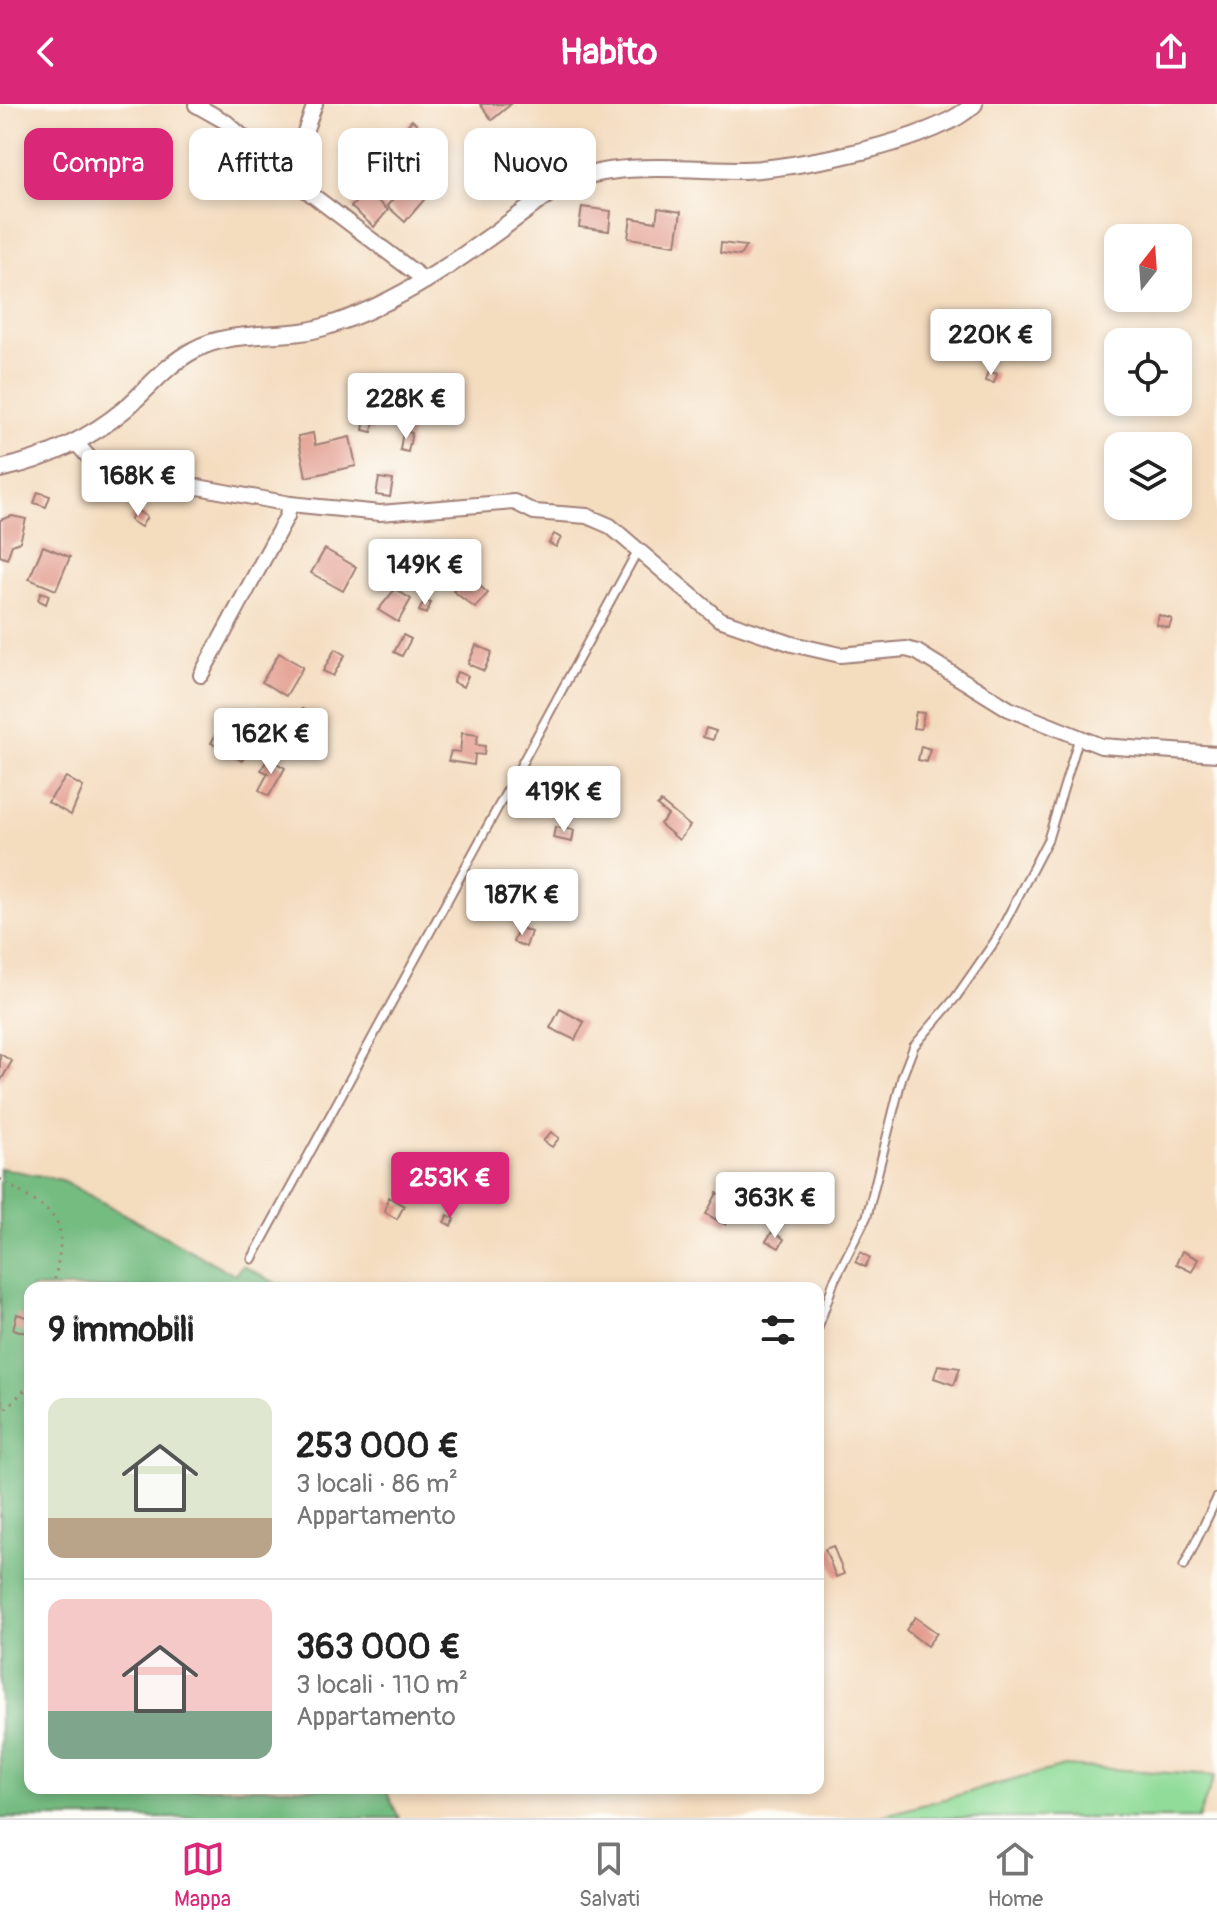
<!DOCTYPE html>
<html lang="it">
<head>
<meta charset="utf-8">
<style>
	:root { --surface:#fff; --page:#f2f2f2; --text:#222; --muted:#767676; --line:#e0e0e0; --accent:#db2777 }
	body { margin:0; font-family:Pangolin,sans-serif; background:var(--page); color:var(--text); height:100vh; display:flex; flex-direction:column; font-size:30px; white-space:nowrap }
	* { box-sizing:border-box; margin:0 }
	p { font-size:26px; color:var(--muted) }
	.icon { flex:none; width:44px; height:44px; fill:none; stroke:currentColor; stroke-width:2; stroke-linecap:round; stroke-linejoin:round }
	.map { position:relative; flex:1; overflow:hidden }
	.sheet { position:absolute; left:24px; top:1178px; width:800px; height:512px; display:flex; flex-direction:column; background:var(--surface); border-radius:16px; box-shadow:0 4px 12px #0003 }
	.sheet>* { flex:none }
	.hud { position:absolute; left:24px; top:24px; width:800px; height:72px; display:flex; gap:16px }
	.needle { width:52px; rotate:17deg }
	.tools { position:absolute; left:1104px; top:120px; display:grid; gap:16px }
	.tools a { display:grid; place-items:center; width:88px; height:88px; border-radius:16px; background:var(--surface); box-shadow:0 4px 12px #0003; font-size:40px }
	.price { position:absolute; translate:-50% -68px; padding:0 18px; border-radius:8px; background:#fff; color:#222; font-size:26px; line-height:52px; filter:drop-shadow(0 2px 4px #0008) }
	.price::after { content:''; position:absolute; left:50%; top:48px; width:24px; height:18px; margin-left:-12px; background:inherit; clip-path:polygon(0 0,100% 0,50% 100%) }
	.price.selected { background:var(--accent); color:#fff }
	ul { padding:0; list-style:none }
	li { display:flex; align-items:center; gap:24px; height:200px; padding:0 24px }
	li+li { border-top:2px solid var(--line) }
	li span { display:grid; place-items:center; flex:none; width:224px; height:160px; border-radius:16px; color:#555 }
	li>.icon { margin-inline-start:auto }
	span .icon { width:96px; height:96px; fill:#fffc; stroke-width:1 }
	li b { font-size:34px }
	h2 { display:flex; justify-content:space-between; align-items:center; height:96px; padding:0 24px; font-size:34px }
	.chip { padding:0 28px; border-radius:16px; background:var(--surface); box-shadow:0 4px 12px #0003; font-size:28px; line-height:72px }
	.chip.selected { background:var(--accent); color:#fff }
	header { display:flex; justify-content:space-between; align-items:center; height:104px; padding:0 24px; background:var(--accent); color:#fff; font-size:36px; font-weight:700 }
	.menu { display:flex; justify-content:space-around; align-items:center; height:112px; border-top:2px solid var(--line); background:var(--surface); font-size:22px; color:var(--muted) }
	.menu a { display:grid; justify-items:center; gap:4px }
	.menu .selected { color:var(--accent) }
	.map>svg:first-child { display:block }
</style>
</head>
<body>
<header><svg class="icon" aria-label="back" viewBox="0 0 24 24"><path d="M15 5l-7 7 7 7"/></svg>Habito<svg class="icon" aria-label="share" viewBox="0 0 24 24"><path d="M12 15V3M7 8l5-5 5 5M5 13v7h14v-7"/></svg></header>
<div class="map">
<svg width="1217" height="1714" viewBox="0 0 1217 1714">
	<rect width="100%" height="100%" fill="#fdfcf7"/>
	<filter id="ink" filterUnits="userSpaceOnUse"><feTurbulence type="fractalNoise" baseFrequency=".0125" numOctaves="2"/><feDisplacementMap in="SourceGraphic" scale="16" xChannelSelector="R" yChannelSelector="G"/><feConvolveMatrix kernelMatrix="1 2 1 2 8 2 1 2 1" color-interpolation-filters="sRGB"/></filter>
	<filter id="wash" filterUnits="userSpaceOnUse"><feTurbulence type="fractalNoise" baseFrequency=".006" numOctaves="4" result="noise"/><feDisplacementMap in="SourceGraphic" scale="32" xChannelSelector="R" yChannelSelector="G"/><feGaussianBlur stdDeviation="1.8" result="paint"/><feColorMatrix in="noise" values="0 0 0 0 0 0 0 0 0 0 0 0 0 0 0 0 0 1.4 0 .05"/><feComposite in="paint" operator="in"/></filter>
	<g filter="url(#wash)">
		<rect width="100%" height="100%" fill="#f4dcbf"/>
		<path fill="#91dc99" stroke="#6e7e62" stroke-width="2" d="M 1064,1662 L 1215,1672 L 1198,1714 L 875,1714 Z"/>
		<path fill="#74bc81" stroke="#5f6e56" stroke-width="2" d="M 0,1064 L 62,1076 L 235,1171 L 242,1161 L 285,1184 L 30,1184 L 30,1684 L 385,1684 L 399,1714 L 0,1714 Z"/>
		<g id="blocks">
			<g fill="#e39b8e">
				<path d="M 480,0 L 511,0 L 492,16 Z"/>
				<path d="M 412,16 L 431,32 L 414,52 L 395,36 Z"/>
				<path d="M 350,35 L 373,52 L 363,66 L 340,49 Z"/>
				<path d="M 410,74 L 429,90 L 405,118 L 387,102 Z"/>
				<path d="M 366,87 L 388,106 L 374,123 L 351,103 Z"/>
				<path d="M 582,103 L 611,107 L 609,127 L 579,123 Z"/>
				<path d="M 658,104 L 681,108 L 676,141 L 628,134 L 631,114 L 656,118 Z"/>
				<path d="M 721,139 L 746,142 L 740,152 L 720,149 Z"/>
				<path d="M 988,267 L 997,270 L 994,279 L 985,277 Z"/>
				<path d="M 366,310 L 375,312 L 372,328 L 363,326 Z"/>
				<path d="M 403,327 L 412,329 L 408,348 L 400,346 Z"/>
				<path d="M 313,329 L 315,341 L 350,333 L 356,362 L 306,373 L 298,332 Z"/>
				<path d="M 379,374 L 393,376 L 390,393 L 376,391 Z"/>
				<path d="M 38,388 L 50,392 L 46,403 L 34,399 Z"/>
				<path d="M 136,406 L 147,413 L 141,423 L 130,416 Z"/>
				<path d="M 12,412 L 26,415 L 20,438 L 12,441 L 7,455 L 0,452 L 0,416 Z"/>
				<path d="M 554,430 L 561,434 L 556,443 L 549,439 Z"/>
				<path d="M 43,442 L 70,453 L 56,486 L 29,475 Z"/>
				<path d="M 325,445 L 356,463 L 343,487 L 311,469 Z"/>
				<path d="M 463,467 L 488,489 L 475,504 L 453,487 Z"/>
				<path d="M 395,485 L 411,495 L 398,518 L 378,506 Z"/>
				<path d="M 41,488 L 49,491 L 46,500 L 38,496 Z"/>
				<path d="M 424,497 L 431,499 L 426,510 L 419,507 Z"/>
				<path d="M 1159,511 L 1172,515 L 1169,524 L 1156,520 Z"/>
				<path d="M 403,531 L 411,535 L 402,552 L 394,548 Z"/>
				<path d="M 476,541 L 492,548 L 484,567 L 468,560 Z"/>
				<path d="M 335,545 L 345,551 L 333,572 L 323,567 Z"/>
				<path d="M 279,549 L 303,563 L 286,592 L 262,578 Z"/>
				<path d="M 457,568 L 468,572 L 463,583 L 453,578 Z"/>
				<path d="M 302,605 L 310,610 L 302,624 L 287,615 L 291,608 L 298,612 Z"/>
				<path d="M 916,608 L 924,609 L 921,625 L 913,624 Z"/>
				<path d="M 237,613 L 260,626 L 242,657 L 211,639 L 222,619 L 231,624 Z"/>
				<path d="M 706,624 L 716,627 L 713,636 L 703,633 Z"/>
				<path d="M 462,629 L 478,631 L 476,641 L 485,642 L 484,651 L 475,650 L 474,661 L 448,657 L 451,647 L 460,648 Z"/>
				<path d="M 921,642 L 930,645 L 927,658 L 918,656 Z"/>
				<path d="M 268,654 L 285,664 L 269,692 L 259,686 L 268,669 L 261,666 Z"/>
				<path d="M 66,673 L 83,683 L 71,711 L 48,698 Z"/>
				<path d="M 661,698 L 690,722 L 679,736 L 660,720 L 668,711 L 657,702 Z"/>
				<path d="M 555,723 L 574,726 L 572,738 L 553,734 Z"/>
				<path d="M 520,804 L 528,808 L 519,823 L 512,819 Z"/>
				<path d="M 519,823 L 531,828 L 526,843 L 513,838 Z"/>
				<path d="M 560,905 L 584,918 L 575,936 L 550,924 Z"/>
				<path d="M 0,950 L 12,957 L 0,978 Z"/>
				<path d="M 551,1028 L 559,1034 L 552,1043 L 543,1037 Z"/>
				<path d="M 717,1089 L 737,1100 L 726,1121 L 706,1110 Z"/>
				<path d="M 388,1093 L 404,1102 L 397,1115 L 385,1108 Z"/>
				<path d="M 448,1111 L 455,1115 L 451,1122 L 444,1118 Z"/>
				<path d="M 772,1128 L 784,1135 L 779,1144 L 766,1137 Z"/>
				<path d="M 1182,1147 L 1198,1155 L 1192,1168 L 1176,1160 Z"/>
				<path d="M 861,1148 L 870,1154 L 865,1163 L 855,1158 Z"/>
				<path d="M 17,1210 L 30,1214 L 26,1229 L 13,1225 Z"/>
				<path d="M 938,1261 L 960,1264 L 954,1281 L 934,1274 Z"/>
				<path d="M 833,1442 L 844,1470 L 836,1473 L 825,1445 Z"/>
				<path d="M 915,1513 L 937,1529 L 927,1542 L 906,1526 Z"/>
			</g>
		</g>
	</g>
	<g filter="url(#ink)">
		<use href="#blocks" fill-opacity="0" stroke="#9f7e75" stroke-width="2"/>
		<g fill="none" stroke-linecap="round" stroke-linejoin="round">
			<defs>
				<g id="service">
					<path d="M 252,1155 L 638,446"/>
					<path d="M 818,1224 L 834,1177 L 867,1112 L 902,973 L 914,942 L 956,893 L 995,837 L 1048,735 L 1079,634"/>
					<path d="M 1184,1462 L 1217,1394"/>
				</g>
				<g id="minor">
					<path d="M 315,0 L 292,64 L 295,78 L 426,177"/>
					<path d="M 196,1 L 226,18 L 283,68 L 292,71"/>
					<path d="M 76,339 L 94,359 L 122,369 L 290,400 L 380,409 L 514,398 L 534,408 L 587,412 L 610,422 L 719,515 L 792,540 L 840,551 L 906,545 L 917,548 L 1009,605 L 1101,642 L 1217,650"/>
					<path d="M 201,571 L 287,412 L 290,400"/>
				</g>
				<path id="tertiary" d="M 0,365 C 46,355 89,335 125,305 C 147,286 167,260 194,246 C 232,224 283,236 324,223 C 415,195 487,134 562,80 C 617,56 685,66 743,66 C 796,65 937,37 974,0"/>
			</defs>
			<use href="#service" stroke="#9f7e75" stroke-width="11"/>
			<use href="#minor" stroke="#9f7e75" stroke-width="18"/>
			<use href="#tertiary" stroke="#9f7e75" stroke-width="20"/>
			<g stroke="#9f7e75" stroke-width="3" stroke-dasharray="2 6" stroke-linecap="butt">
				<path d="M 0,1075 C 62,1116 69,1108 53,1184"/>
				<path d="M 0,1310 L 30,1281"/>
			</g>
			<use href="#service" stroke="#fff" stroke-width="7"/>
			<use href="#minor" stroke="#fff" stroke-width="14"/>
			<use href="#tertiary" stroke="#fff" stroke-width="16"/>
		</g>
	</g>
</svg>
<div class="tools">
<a><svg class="needle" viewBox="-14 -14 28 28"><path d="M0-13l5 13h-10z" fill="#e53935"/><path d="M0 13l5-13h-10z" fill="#767676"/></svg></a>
<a><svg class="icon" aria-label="locate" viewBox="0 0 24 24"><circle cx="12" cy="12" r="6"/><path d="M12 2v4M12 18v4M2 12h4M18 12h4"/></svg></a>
<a><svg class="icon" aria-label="layers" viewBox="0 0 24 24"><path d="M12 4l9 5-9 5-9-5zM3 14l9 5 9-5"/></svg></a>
</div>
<b class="price" style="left:991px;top:273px">220K €</b>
<b class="price" style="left:406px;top:337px">228K €</b>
<b class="price" style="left:138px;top:414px">168K €</b>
<b class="price" style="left:425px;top:503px">149K €</b>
<b class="price" style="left:271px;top:672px">162K €</b>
<b class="price" style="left:564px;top:730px">419K €</b>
<b class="price" style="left:522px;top:833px">187K €</b>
<b class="price selected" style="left:450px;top:1116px">253K €</b>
<b class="price" style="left:775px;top:1136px">363K €</b>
<div class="hud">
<a class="chip selected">Compra</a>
<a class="chip">Affitta</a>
<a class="chip">Filtri</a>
<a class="chip">Nuovo</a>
</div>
<section class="sheet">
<h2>9 immobili<svg class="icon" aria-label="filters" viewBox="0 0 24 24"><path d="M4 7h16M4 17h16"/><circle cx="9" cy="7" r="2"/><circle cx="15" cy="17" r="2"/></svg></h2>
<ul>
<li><span style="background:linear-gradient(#dfe7d0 75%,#b9a48a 0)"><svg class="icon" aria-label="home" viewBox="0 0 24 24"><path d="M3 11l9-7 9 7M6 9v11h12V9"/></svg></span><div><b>253 000 €</b><p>3 locali · 86 m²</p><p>Appartamento</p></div></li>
<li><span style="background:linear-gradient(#f6c9c9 70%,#7fa58c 0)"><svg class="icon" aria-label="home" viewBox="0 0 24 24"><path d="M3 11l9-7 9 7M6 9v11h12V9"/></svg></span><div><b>363 000 €</b><p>3 locali · 110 m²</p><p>Appartamento</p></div></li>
</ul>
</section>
</div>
<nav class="menu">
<a class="selected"><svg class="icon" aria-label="map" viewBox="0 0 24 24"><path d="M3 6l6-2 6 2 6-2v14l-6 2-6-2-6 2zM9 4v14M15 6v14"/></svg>Mappa</a>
<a><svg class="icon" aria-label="saved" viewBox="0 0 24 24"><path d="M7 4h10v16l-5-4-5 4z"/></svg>Salvati</a>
<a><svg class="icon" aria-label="home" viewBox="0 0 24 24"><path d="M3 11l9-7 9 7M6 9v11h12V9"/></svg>Home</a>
</nav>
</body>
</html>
